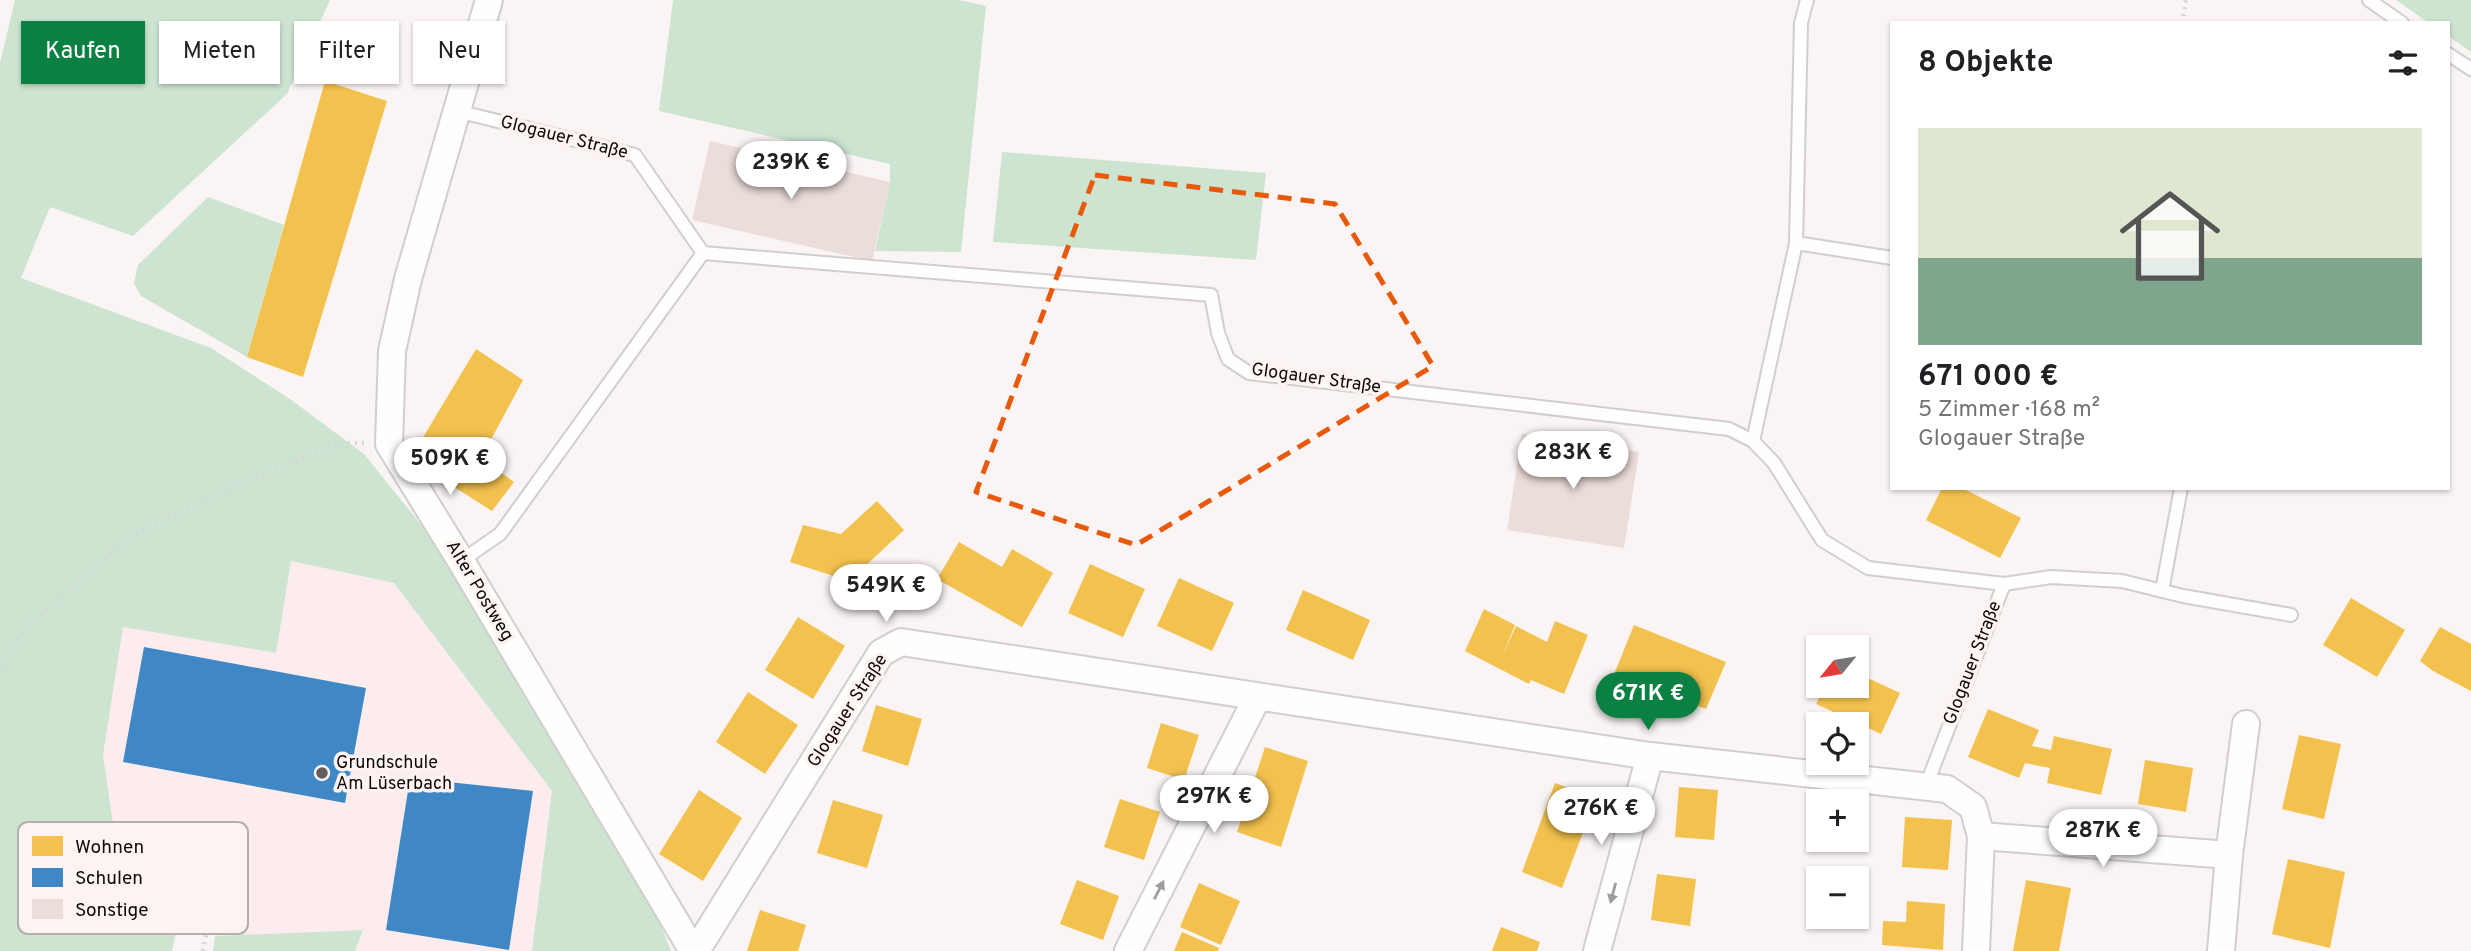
<!DOCTYPE html>
<html lang="de">
<head>
<meta charset="utf-8">
<style>
	:root { --surface:#fff; --page:#f6f6f6; --text:#202124; --muted:#757577; --accent:#0b8043 }
	body { margin:0; font-family:Overpass,sans-serif; background:var(--page); color:var(--text); height:100vh; display:flex; flex-direction:column; font-size:26px; white-space:nowrap }
	* { box-sizing:border-box; margin:0 }
	p { font-size:23px; color:var(--muted) }
	.icon { flex:none; width:38px; height:38px; fill:none; stroke:currentColor; stroke-width:2; stroke-linecap:round; stroke-linejoin:round }
	.map { position:relative; flex:1; overflow:hidden }
	.panel { position:absolute; left:1890px; top:21px; width:560px; height:469px; display:flex; flex-direction:column; background:var(--surface); border-radius:0px; box-shadow:0 2px 5px #0004 }
	.panel>* { flex:none }
	.banner { position:absolute; left:21px; top:21px; width:665px; height:63px; display:flex; gap:14px }
	.needle { width:46px; rotate:240deg }
	.controls { position:absolute; left:1806px; top:635px; display:grid; gap:14px }
	.controls a { display:grid; place-items:center; width:63px; height:63px; border-radius:0px; background:var(--surface); box-shadow:0 2px 5px #0004; font-size:35px }
	.price { position:absolute; translate:-50% -60px; padding:0 16px; border-radius:24px; background:#fff; color:#222; font-size:23px; line-height:46px; filter:drop-shadow(0 2px 4px #0008) }
	.price::after { content:''; position:absolute; left:50%; top:42px; width:21px; height:16px; margin-left:-10px; background:inherit; clip-path:polygon(0 0,100% 0,50% 100%) }
	.price.on { background:var(--accent); color:#fff }
	ul { padding:0; list-style:none }
	li { display:grid; align-content:center; gap:14px; height:371px; padding:0 28px }
	li span { display:grid; place-items:center; height:217px; border-radius:0px; color:#555 }
	li>.icon { margin-inline-start:auto }
	span .icon { width:126px; height:126px; fill:#fffc; stroke-width:1 }
	li b { font-size:30px }
	h2 { display:flex; justify-content:space-between; align-items:center; height:84px; padding:0 28px; font-size:30px }
	.chip { padding:0 24px; border-radius:0px; background:var(--surface); box-shadow:0 2px 5px #0004; font-size:24px; line-height:63px }
	.chip.on { background:var(--accent); color:#fff }
	.map>svg:first-child { display:block }
</style>
</head>
<body>
<div class="map">
<svg width="2471" height="951" viewBox="0 0 2471 951">
	<rect width="100%" height="100%" fill="#faf5f4"/>
	<path fill="#fdecee" d="M 290,561 L 394,583 L 552,791 L 532,951 L 213,951 L 215,936 L 177,929 L 162,898 L 113,823 L 103,755 L 123,626 L 275,653 Z"/>
	<g fill="#cde4d1">
		<path d="M 15,0 L 330,0 L 287,94 L 133,236 L 50,207 L 21,278 L 211,348 L 290,399 L 364,454 L 444,553 L 655,910 L 671,951 L 532,951 L 552,791 L 394,583 L 291,561 L 276,653 L 123,627 L 103,755 L 113,823 L 162,898 L 177,929 L 172,951 L 0,951 L 0,63 Z"/>
		<path d="M 673,0 L 959,0 L 986,6 L 961,252 L 875,251 L 890,182 L 890,164 L 659,111 Z"/>
		<path d="M 2396,0 L 2471,0 L 2471,52 L 2448,36 L 2448,23 L 2429,23 Z"/>
		<path d="M 1002,152 L 1266,173 L 1256,260 L 993,242 Z"/>
		<path d="M 208,197 L 284,225 L 247,357 L 141,296 L 134,283 L 138,265 Z"/>
		<path d="M 363,930 L 355,951 L 213,951 L 215,936 Z"/>
	</g>
	<g fill="#f2c14e">
		<path d="M 325,81 L 387,101 L 303,377 L 247,357 Z"/>
		<path d="M 476,349 L 523,380 L 481,458 L 514,482 L 492,511 L 410,459 Z"/>
		<path d="M 1942,488 L 1962,488 L 2021,518 L 2000,558 L 1926,520 Z"/>
		<path d="M 877,501 L 904,530 L 849,581 L 790,562 L 803,525 L 841,534 Z"/>
		<path d="M 959,542 L 1002,567 L 1012,549 L 1053,573 L 1022,627 L 937,579 Z"/>
		<path d="M 1090,564 L 1145,589 L 1123,637 L 1068,613 Z"/>
		<path d="M 1179,578 L 1234,603 L 1212,651 L 1157,626 Z"/>
		<path d="M 1303,590 L 1370,620 L 1353,660 L 1286,630 Z"/>
		<path d="M 2351,598 L 2405,630 L 2377,677 L 2323,645 Z"/>
		<path d="M 1484,609 L 1515,625 L 1502,657 L 1516,626 L 1547,642 L 1555,621 L 1588,635 L 1564,694 L 1531,680 L 1529,684 L 1465,651 Z"/>
		<path d="M 798,617 L 845,646 L 813,699 L 765,670 Z"/>
		<path d="M 1634,625 L 1726,662 L 1706,709 L 1615,672 Z"/>
		<path d="M 2440,627 L 2471,644 L 2471,691 L 2433,671 L 2420,661 Z"/>
		<path d="M 1857,673 L 1900,693 L 1881,734 L 1816,704 L 1825,686 L 1857,686 Z"/>
		<path d="M 748,692 L 798,725 L 765,774 L 716,742 Z"/>
		<path d="M 876,705 L 922,719 L 908,766 L 862,751 Z"/>
		<path d="M 1988,709 L 2039,730 L 2032,746 L 2051,750 L 2054,736 L 2112,749 L 2101,795 L 2047,783 L 2050,768 L 2025,763 L 2019,778 L 1968,757 Z"/>
		<path d="M 1161,723 L 1199,735 L 1184,780 L 1147,768 Z"/>
		<path d="M 2299,735 L 2341,744 L 2324,819 L 2282,809 Z"/>
		<path d="M 1265,747 L 1308,761 L 1281,847 L 1237,832 Z"/>
		<path d="M 2145,760 L 2193,768 L 2186,812 L 2138,804 Z"/>
		<path d="M 1555,783 L 1596,798 L 1562,888 L 1522,872 Z"/>
		<path d="M 1679,787 L 1718,790 L 1714,840 L 1675,837 Z"/>
		<path d="M 699,790 L 742,818 L 703,881 L 659,854 Z"/>
		<path d="M 1120,799 L 1160,812 L 1144,860 L 1104,847 Z"/>
		<path d="M 833,800 L 883,815 L 867,868 L 817,853 Z"/>
		<path d="M 1905,817 L 1952,820 L 1948,870 L 1902,867 Z"/>
		<path d="M 2288,859 L 2345,872 L 2330,948 L 2272,934 Z"/>
		<path d="M 1657,874 L 1696,879 L 1690,926 L 1651,920 Z"/>
		<path d="M 1077,880 L 1119,896 L 1103,940 L 1060,924 Z"/>
		<path d="M 2026,880 L 2071,888 L 2059,951 L 2013,951 Z"/>
		<path d="M 1199,883 L 1240,901 L 1221,945 L 1180,927 Z"/>
		<path d="M 1907,901 L 1945,904 L 1943,950 L 1882,945 L 1883,921 L 1906,922 Z"/>
		<path d="M 760,910 L 806,925 L 798,951 L 747,951 Z"/>
		<path d="M 1501,927 L 1540,942 L 1537,951 L 1492,951 Z"/>
		<path d="M 1182,932 L 1219,948 L 1218,951 L 1174,951 Z"/>
	</g>
	<g fill="#3f88c5">
		<path d="M 144,647 L 366,688 L 345,803 L 123,762 Z"/>
		<path d="M 410,778 L 533,791 L 509,950 L 386,930 Z"/>
	</g>
	<g fill="#ebddd9">
		<path d="M 710,141 L 890,182 L 872,261 L 692,220 Z"/>
		<path d="M 1522,434 L 1639,452 L 1624,548 L 1507,530 Z"/>
	</g>
	<g fill="none" stroke-linecap="round" stroke-linejoin="round">
		<defs>
			<g id="service">
				<path d="M 2369,0 L 2402,23"/>
				<path d="M 2448,54 L 2471,69"/>
				<path d="M 457,111 L 635,155 L 703,253 L 1211,295 L 1218,333 L 1228,359 L 1249,373 L 1729,429 L 1753,441 L 1774,463 L 1822,540 L 1868,568 L 2004,584 L 1926,786"/>
				<path d="M 1796,243 L 1892,258"/>
				<path d="M 1753,441 L 1796,243 L 1801,23 L 1807,0"/>
				<path d="M 461,561 L 500,534 L 703,253"/>
				<path d="M 2004,584 L 2051,577 L 2122,581 L 2183,596 L 2291,615"/>
				<path d="M 2162,591 L 2181,488"/>
			</g>
			<g id="minor">
				<path d="M 489,0 L 408,279 L 392,351 L 389,444 L 461,561 L 693,951"/>
				<path d="M 1981,836 L 2229,855"/>
				<path d="M 696,951 L 881,653 L 901,642 L 1650,756 L 1947,789 L 1973,807 L 1981,836 L 1976,951"/>
				<path d="M 1128,951 L 1257,698"/>
				<path d="M 1597,951 L 1650,756"/>
				<path d="M 2221,951 L 2229,855 L 2246,724"/>
			</g>
		</defs>
		<use href="#service" stroke="#d2cece" stroke-width="16"/>
		<use href="#minor" stroke="#d2cece" stroke-width="30"/>
		<g stroke="#d8d6d6" stroke-width="4.5" stroke-dasharray="2 5" stroke-linecap="butt">
			<path d="M 2182,23 L 2186,0"/>
			<path d="M 0,671 L 25,628 L 129,537 L 195,507 L 245,480 L 342,443 L 364,443"/>
			<path d="M 203,951 L 206,935"/>
		</g>
		<use href="#service" stroke="#fefefd" stroke-width="12"/>
		<use href="#minor" stroke="#fefefd" stroke-width="26"/>
	</g>
	<defs><path id="oneway-solid" d="M-6-.8H1V-3.2L6.5 0L1 3.2V.8H-6Z" transform="scale(1.75)"/></defs>
	<g fill="#9e9d9c">
		<use href="#oneway-solid" transform="translate(1159 890) rotate(-63)"/>
		<use href="#oneway-solid" transform="translate(1613 893) rotate(105)"/>
	</g>
	<path fill="none" stroke="#e8590c" stroke-width="5" stroke-dasharray="14 9" stroke-linejoin="round" d="M 1095,175 L 1335,204 L 1433,366 L 1136,545 L 976,492 Z"/>
	<circle fill="#605d5c" stroke="#fdf4f1" stroke-width="2.5" cx="322" cy="773" r="7"/>
	<g text-anchor="middle" dominant-baseline="central" stroke-width="7" stroke-linejoin="round" paint-order="stroke">
		<g font-size="18" fill="#0d0b0a" stroke="#fdf4f1">
			<text transform="translate(564 138) rotate(14)">Glogauer Straße</text>
			<text transform="translate(1316 379) rotate(8)">Glogauer Straße</text>
			<text transform="translate(479 591) rotate(59)">Alter Postweg</text>
			<text transform="translate(1973 663) rotate(-69)">Glogauer Straße</text>
			<text transform="translate(848 711) rotate(-57)">Glogauer Straße</text>
		</g>
		<g font-size="18" fill="#0d0b0a" stroke="#fdf4f1" text-anchor="start">
			<text x="336" y="763">Grundschule<tspan x="336" dy="21">Am Lüserbach</tspan></text>
		</g>
	</g>
	<rect x="18" y="822" width="230" height="112" rx="10" fill="#fdf4f1" stroke="#b5aeac" stroke-width="2"/>
	<rect x="32" y="836" width="31" height="20" fill="#f2c14e"/>
	<rect x="32" y="868" width="31" height="19" fill="#3f88c5"/>
	<rect x="32" y="899" width="31" height="20" fill="#ebddd9"/>
	<g font-size="19" fill="#0d0b0a">
		<text x="75" y="853">Wohnen</text>
		<text x="75" y="884">Schulen</text>
		<text x="75" y="916">Sonstige</text>
	</g>
</svg>
<div class="controls">
<a><svg class="needle" viewBox="-14 -14 28 28"><path d="M0-13l5 13h-10z" fill="#e53935"/><path d="M0 13l5-13h-10z" fill="#757577"/></svg></a>
<a><svg class="icon" aria-label="locate" viewBox="0 0 24 24"><circle cx="12" cy="12" r="6"/><path d="M12 2v4M12 18v4M2 12h4M18 12h4"/></svg></a>
<a>+</a>
<a>−</a>
</div>
<b class="price" style="left:791px;top:201px">239K €</b>
<b class="price" style="left:1573px;top:491px">283K €</b>
<b class="price" style="left:450px;top:497px">509K €</b>
<b class="price" style="left:886px;top:624px">549K €</b>
<b class="price on" style="left:1648px;top:732px">671K €</b>
<b class="price" style="left:1214px;top:835px">297K €</b>
<b class="price" style="left:1601px;top:847px">276K €</b>
<b class="price" style="left:2103px;top:869px">287K €</b>
<div class="banner">
<a class="chip on">Kaufen</a>
<a class="chip">Mieten</a>
<a class="chip">Filter</a>
<a class="chip">Neu</a>
</div>
<section class="panel">
<h2>8 Objekte<svg class="icon" aria-label="filters" viewBox="0 0 24 24"><path d="M4 7h16M4 17h16"/><circle cx="9" cy="7" r="2"/><circle cx="15" cy="17" r="2"/></svg></h2>
<ul>
<li><span style="background:linear-gradient(#dfe7d0 60%,#7fa58c 0)"><svg class="icon" aria-label="home" viewBox="0 0 24 24"><path d="M3 11l9-7 9 7M6 9v11h12V9"/></svg></span><div><b>671 000 €</b><p>5 Zimmer · 168 m²</p><p>Glogauer Straße</p></div></li>
</ul>
</section>
</div>
</body>
</html>
